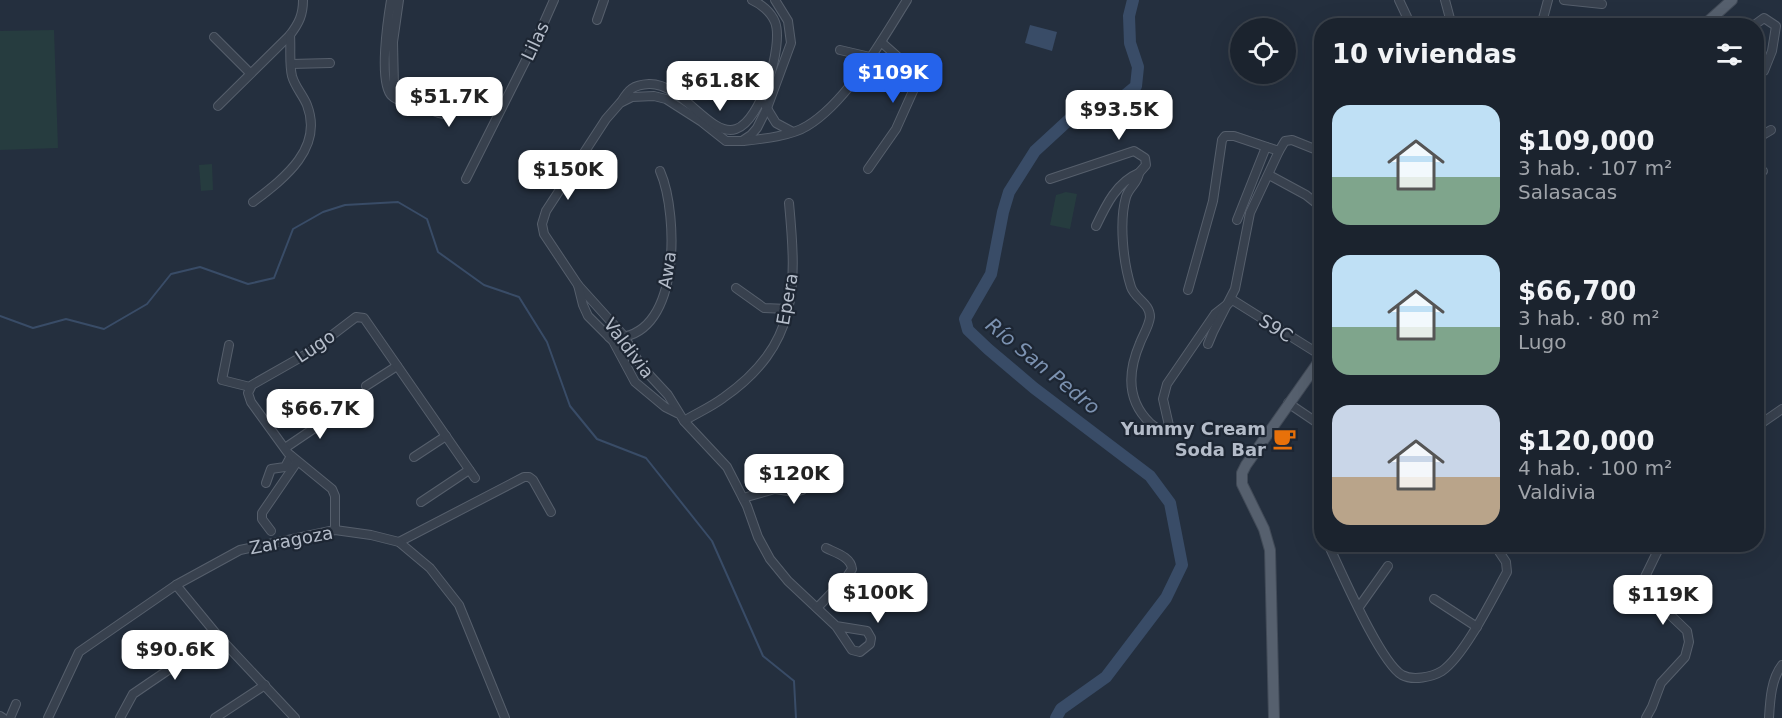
<!DOCTYPE html>
<html lang="es">
<head>
<meta charset="utf-8">
<style>
	:root { --surface:#1b232e; --page:#282f3a; --text:#f1f3f6; --muted:#a0a4aa; --line:#39404a; --accent:#2563eb }
	body { margin:0; font-family:"DejaVu Sans",sans-serif; background:var(--page); color:var(--text); height:100vh; display:flex; flex-direction:column; font-size:22px; white-space:nowrap }
	* { box-sizing:border-box; margin:0 }
	p { font-size:20px; color:var(--muted) }
	.icon { flex:none; width:33px; height:33px; fill:none; stroke:currentColor; stroke-width:2; stroke-linecap:round; stroke-linejoin:round }
	.map { position:relative; flex:1; overflow:hidden }
	.drawer { position:absolute; left:1314px; top:18px; width:450px; height:534px; display:flex; flex-direction:column; background:var(--surface); border-radius:24px; box-shadow:0 6px 24px #0002,0 0 0 2px var(--line) }
	.drawer>* { flex:none }
	.tools { position:absolute; left:1230px; top:18px; display:grid; gap:12px }
	.tools a { display:grid; place-items:center; width:66px; height:66px; border-radius:50%; background:var(--surface); box-shadow:0 6px 24px #0002,0 0 0 2px var(--line); font-size:30px }
	.price { position:absolute; translate:-50% -51px; padding:0 14px; border-radius:12px; background:#fff; color:#222; font-size:20px; line-height:39px; filter:drop-shadow(0 2px 3px #0008) }
	.price::after { content:''; position:absolute; left:50%; top:36px; width:18px; height:14px; margin-left:-9px; background:inherit; clip-path:polygon(0 0,100% 0,50% 100%) }
	.price.current { background:var(--accent); color:#fff }
	ul { padding:0; list-style:none }
	li { display:flex; align-items:center; gap:18px; height:150px; padding:0 18px }
	li span { display:grid; place-items:center; flex:none; width:168px; height:120px; border-radius:18px; color:#555 }
	li>.icon { margin-inline-start:auto }
	span .icon { width:72px; height:72px; fill:#fffc; stroke-width:1 }
	li b { font-size:26px }
	h2 { display:flex; justify-content:space-between; align-items:center; height:72px; padding:0 18px; font-size:26px }
	.map>svg:first-child { display:block }
</style>
</head>
<body>
<div class="map">
<svg width="1782" height="718" viewBox="0 0 1782 718">
	<rect width="100%" height="100%" fill="#242f3e"/>
	<g fill="#263c3f">
		<path d="M 54,30 L 58,148 L 0,150 L 0,31 Z"/>
		<path d="M 212,164 L 213,190 L 201,191 L 199,165 Z"/>
		<path d="M 1066,192 L 1077,194 L 1070,229 L 1050,225 L 1056,195 Z"/>
	</g>
	<path fill="#394c67" d="M 1030,25 L 1057,32 L 1052,51 L 1025,43 Z"/>
	<g fill="none" stroke-linecap="round" stroke-linejoin="round">
		<path stroke="#394c67" stroke-width="2" d="M 0,316 L 33,328 L 66,319 L 104,329 L 147,304 L 171,274 L 200,267 L 248,284 L 274,278 L 293,229 L 323,212 L 345,205 L 398,202 L 427,219 L 438,252 L 484,285 L 519,297 L 547,342 L 570,406 L 597,439 L 646,458 L 712,541 L 763,656 L 794,681 L 796,718"/>
		<path stroke="#394c67" stroke-width="12" d="M 1056,718 L 1061,709 L 1106,677 L 1166,598 L 1182,565 L 1170,503 L 1150,476 L 1034,388 L 988,349 L 968,330 L 965,319 L 991,274 L 1003,212 L 1009,192 L 1035,151 L 1073,116 L 1118,101 L 1136,86 L 1138,67 L 1130,43 L 1129,16 L 1133,0"/>
		<defs>
			<g id="minor">
				<path d="M 391,0 C 388,18 378,84 392,96 C 398,102 411,102 419,104 C 429,107 438,116 449,114 C 455,108 452,103 446,97 C 430,94 404,104 394,87 L 393,42 L 399,0"/>
				<path d="M 775,0 L 788,21 L 791,43 L 767,108 L 757,128 L 751,135 L 742,141 L 726,141 L 702,122 L 666,99 L 654,96 L 632,97 L 620,103 L 606,119 L 546,211 L 542,224 L 544,234 L 578,285 L 624,336 L 641,366 L 668,395 L 684,421 L 727,467 L 747,506 L 758,537 L 770,559 L 788,581 L 836,626 L 852,650 L 860,652 L 870,644 L 871,638 L 867,631 L 836,626"/>
				<path d="M 1399,0 L 1407,17 L 1406,26"/>
				<path d="M 1445,0 L 1452,26"/>
				<path d="M 1564,0 L 1602,4"/>
				<path d="M 597,20 L 604,0"/>
				<path d="M 1541,26 L 1548,0"/>
				<path d="M 1753,26 L 1764,18 L 1776,26 L 1772,51 L 1764,71"/>
				<path d="M 214,37 L 250,73"/>
				<path d="M 840,50 L 870,57"/>
				<path d="M 291,64 L 330,63"/>
				<path d="M 621,102 C 629,89 633,85 649,84 C 683,83 710,138 736,129 C 761,121 784,45 775,22 C 771,12 761,4 752,0"/>
				<path d="M 765,105 L 776,123 L 791,131"/>
				<path d="M 218,106 L 290,35 C 299,23 303,15 303,0"/>
				<path d="M 1756,139 L 1771,130"/>
				<path d="M 744,141 C 762,139 791,136 807,126 C 847,102 882,40 907,0"/>
				<path d="M 1756,166 L 1763,171"/>
				<path d="M 868,169 L 896,129 L 918,80 L 916,73 L 881,42"/>
				<path d="M 1269,175 L 1306,195 L 1321,207"/>
				<path d="M 466,179 L 538,36 L 554,0"/>
				<path d="M 1050,179 L 1134,151 L 1145,158 L 1146,165 L 1139,173"/>
				<path d="M 253,202 C 283,179 324,149 307,105 C 303,95 295,87 292,76 C 289,63 291,48 290,35"/>
				<path d="M 1237,220 L 1266,147"/>
				<path d="M 1096,226 C 1106,205 1117,182 1139,173 C 1138,183 1129,187 1126,197 C 1119,221 1123,262 1131,287 C 1135,299 1150,303 1150,317 C 1149,326 1143,335 1140,343 C 1128,371 1126,400 1150,423 C 1156,428 1163,433 1170,430 L 1163,399 L 1167,384 L 1215,314 L 1229,303"/>
				<path d="M 578,285 L 583,305 L 588,316 L 613,341 L 635,382 L 665,407 L 677,413"/>
				<path d="M 736,288 L 764,308 L 788,309"/>
				<path d="M 1188,290 L 1213,201 L 1222,140 L 1225,136 L 1234,136 L 1279,151"/>
				<path d="M 1231,299 L 1322,356"/>
				<path d="M 609,337 C 682,345 679,214 660,171"/>
				<path d="M 1208,344 L 1213,332 L 1235,289 L 1250,213 L 1279,151 L 1285,141 L 1292,140 L 1322,152"/>
				<path d="M 229,345 L 222,380 L 250,387"/>
				<path d="M 366,386 L 397,366"/>
				<path d="M 1288,403 L 1322,426"/>
				<path d="M 684,421 C 697,413 711,407 723,398 C 799,345 797,287 789,203"/>
				<path d="M 1756,427 L 1782,409"/>
				<path d="M 285,448 L 319,425 L 316,408 L 322,402"/>
				<path d="M 414,457 L 446,436"/>
				<path d="M 266,483 L 271,469 L 285,467 L 291,456"/>
				<path d="M 743,498 L 775,489 L 795,492 L 802,490 L 811,483 L 816,470"/>
				<path d="M 421,502 L 469,470"/>
				<path d="M 335,530 L 335,496 L 332,489 L 288,453 L 251,402 L 248,393 L 252,385 L 310,352 L 356,317 L 364,318 L 475,478"/>
				<path d="M 271,531 L 262,519 L 262,513 L 297,462"/>
				<path d="M 399,542 L 524,477 L 529,477 L 533,480 L 551,512"/>
				<path d="M 1328,544 C 1341,571 1380,662 1402,675 C 1413,681 1432,677 1442,671 C 1465,655 1493,597 1507,572 L 1506,562 L 1494,544"/>
				<path d="M 176,585 L 218,636 L 295,718"/>
				<path d="M 1434,599 L 1477,627"/>
				<path d="M 1359,607 L 1388,566"/>
				<path d="M 817,608 L 846,578 L 852,569 C 851,557 836,553 826,548"/>
				<path d="M 0,716 L 3,718"/>
				<path d="M 10,718 L 16,704"/>
				<path d="M 48,718 L 79,652 L 176,585 L 240,550 L 335,530 L 371,535 L 399,542 L 430,568 L 459,605 L 505,718"/>
				<path d="M 120,718 L 133,694 L 218,636"/>
				<path d="M 215,718 L 265,685"/>
				<path d="M 1646,718 L 1652,707 L 1661,683 L 1685,657 L 1689,642 L 1687,631 L 1644,590 L 1644,579 L 1661,544"/>
				<path d="M 1769,718 C 1770,701 1771,679 1782,665"/>
			</g>
			<g id="major">
				<path d="M 1703,26 L 1732,0"/>
				<path d="M 1274,718 L 1270,550 L 1264,529 L 1242,484 L 1242,473 L 1246,465 L 1322,357"/>
			</g>
		</defs>
		<use href="#minor" stroke="#565f6c" stroke-width="10"/>
		<use href="#major" stroke="#414a57" stroke-width="12"/>
		<use href="#minor" stroke="#38414e" stroke-width="8"/>
		<use href="#major" stroke="#56606e" stroke-width="10"/>
	</g>
	<defs>
		<symbol id="cafe-bare" viewBox="-9 -9 18 18"><path d="M-5.5-4.5H6V0H3Q3 3.5 0 3.5H-2.5Q-5.5 3.5-5.5 0ZM3-3.2v2h1.7v-2ZM-6 4.5H4V6H-6Z" fill="#e8710a" stroke="#1d2633" stroke-width="2.5" paint-order="stroke"/></symbol>
	</defs>
	<g fill-rule="evenodd">
		<use href="#cafe-bare" x="1268" y="422" width="33" height="33"/>
	</g>
	<g text-anchor="middle" dominant-baseline="central" stroke-width="4.5" stroke-linejoin="round" paint-order="stroke">
		<g font-size="18" fill="#b4bcc9" stroke="#1d2633">
			<text transform="translate(535 41) rotate(-65)">Lilas</text>
			<text transform="translate(667 270) rotate(-82)">Awa</text>
			<text transform="translate(787 299) rotate(-80)">Epera</text>
			<text transform="translate(1276 328) rotate(32)">S9C</text>
			<text transform="translate(315 346) rotate(-34)">Lugo</text>
			<text transform="translate(629 348) rotate(53)">Valdivia</text>
			<text transform="translate(291 540) rotate(-11)">Zaragoza</text>
		</g>
		<g font-size="18" font-weight="bold" fill="#b4bcc9" stroke="#1d2633" text-anchor="end">
			<text x="1266" y="428">Yummy Cream<tspan x="1266" dy="21">Soda Bar</tspan></text>
		</g>
		<g font-size="20" font-style="italic" fill="#7c92b1" stroke="#1d2633">
			<text transform="translate(1043 366) rotate(39)">Río San Pedro</text>
		</g>
	</g>
</svg>
<div class="tools">
<a><svg class="icon" aria-label="locate" viewBox="0 0 24 24"><circle cx="12" cy="12" r="6"/><path d="M12 2v4M12 18v4M2 12h4M18 12h4"/></svg></a>
</div>
<b class="price current" style="left:893px;top:104px">$109K</b>
<b class="price" style="left:720px;top:112px">$61.8K</b>
<b class="price" style="left:449px;top:128px">$51.7K</b>
<b class="price" style="left:1119px;top:141px">$93.5K</b>
<b class="price" style="left:568px;top:201px">$150K</b>
<b class="price" style="left:320px;top:440px">$66.7K</b>
<b class="price" style="left:794px;top:505px">$120K</b>
<b class="price" style="left:878px;top:624px">$100K</b>
<b class="price" style="left:1663px;top:626px">$119K</b>
<b class="price" style="left:175px;top:681px">$90.6K</b>
<section class="drawer">
<h2>10 viviendas<svg class="icon" aria-label="filters" viewBox="0 0 24 24"><path d="M4 7h16M4 17h16"/><circle cx="9" cy="7" r="2"/><circle cx="15" cy="17" r="2"/></svg></h2>
<ul>
<li><span style="background:linear-gradient(#bfe0f5 60%,#7fa58c 0)"><svg class="icon" aria-label="home" viewBox="0 0 24 24"><path d="M3 11l9-7 9 7M6 9v11h12V9"/></svg></span><div><b>$109,000</b><p>3 hab. · 107 m²</p><p>Salasacas</p></div></li>
<li><span style="background:linear-gradient(#bfe0f5 60%,#7fa58c 0)"><svg class="icon" aria-label="home" viewBox="0 0 24 24"><path d="M3 11l9-7 9 7M6 9v11h12V9"/></svg></span><div><b>$66,700</b><p>3 hab. · 80 m²</p><p>Lugo</p></div></li>
<li><span style="background:linear-gradient(#c9d6e8 60%,#b9a48a 0)"><svg class="icon" aria-label="home" viewBox="0 0 24 24"><path d="M3 11l9-7 9 7M6 9v11h12V9"/></svg></span><div><b>$120,000</b><p>4 hab. · 100 m²</p><p>Valdivia</p></div></li>
</ul>
</section>
</div>
</body>
</html>
